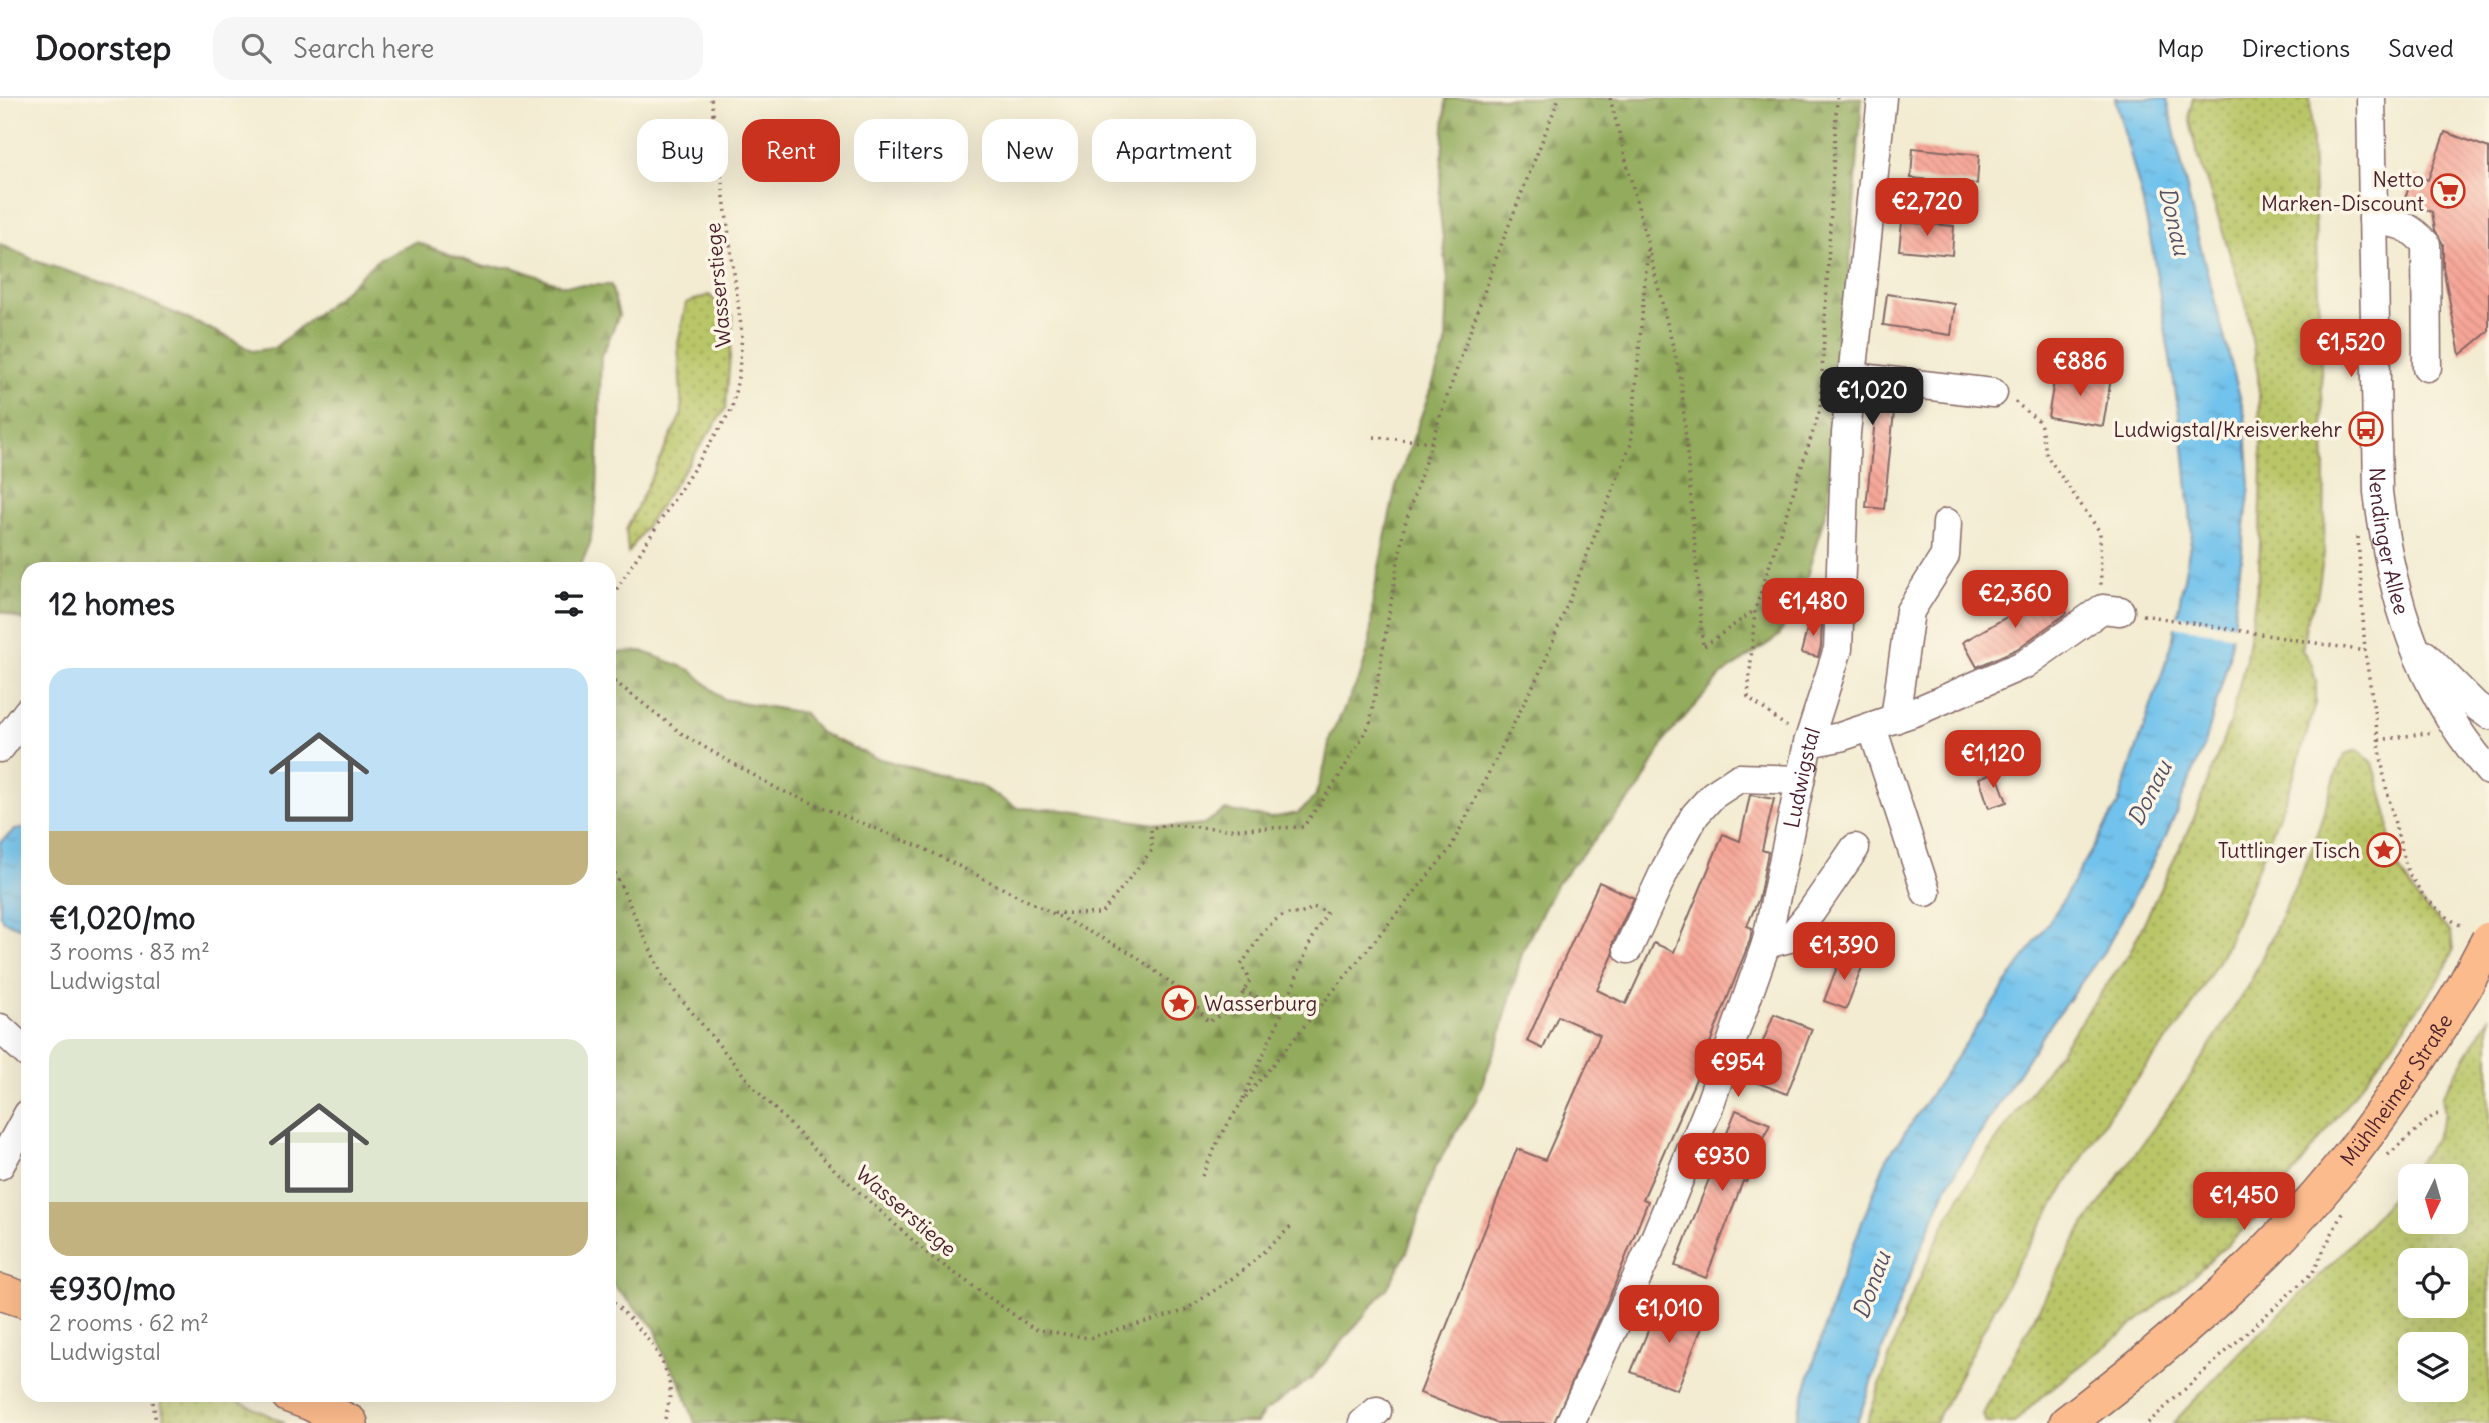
<!DOCTYPE html>
<html lang="en">
<head>
<meta charset="utf-8">
<style>
	:root { --surface:#fff; --page:#f6f6f6; --text:#202124; --muted:#757577; --line:#e0e0e0; --accent:#c8321e }
	body { margin:0; font-family:Delius,sans-serif; background:var(--page); color:var(--text); height:100vh; display:flex; flex-direction:column; font-size:26px; white-space:nowrap }
	* { box-sizing:border-box; margin:0 }
	p { font-size:23px; color:var(--muted) }
	.icon { flex:none; width:38px; height:38px; fill:none; stroke:currentColor; stroke-width:2; stroke-linecap:round; stroke-linejoin:round }
	.map { position:relative; flex:1; overflow:hidden }
	.drawer { position:absolute; left:21px; top:464px; width:595px; height:840px; display:flex; flex-direction:column; background:var(--surface); border-radius:21px; box-shadow:0 7px 28px #0002 }
	.drawer>* { flex:none }
	.banner { position:absolute; left:637px; top:21px; width:665px; height:63px; display:flex; gap:14px }
	.needle { width:46px; rotate:185deg }
	.fabs { position:absolute; left:2398px; top:1066px; display:grid; gap:14px }
	.fabs a { display:grid; place-items:center; width:70px; height:70px; border-radius:14px; background:var(--surface); box-shadow:0 7px 28px #0002; font-size:35px }
	.price { position:absolute; translate:-50% -60px; padding:0 16px; border-radius:14px; background:var(--accent); color:#fff; font-size:23px; line-height:46px; filter:drop-shadow(0 2px 4px #0008) }
	.price::after { content:''; position:absolute; left:50%; top:42px; width:21px; height:16px; margin-left:-10px; background:inherit; clip-path:polygon(0 0,100% 0,50% 100%) }
	.price.active { background:#222; color:#fff }
	ul { padding:0; list-style:none }
	li { display:grid; align-content:center; gap:14px; height:371px; padding:0 28px }
	li span { display:grid; place-items:center; height:217px; border-radius:21px; color:#555 }
	li>.icon { margin-inline-start:auto }
	span .icon { width:126px; height:126px; fill:#fffc; stroke-width:1 }
	li b { font-size:30px }
	h2 { display:flex; justify-content:space-between; align-items:center; height:84px; padding:0 28px; font-size:30px }
	.tag { padding:0 24px; border-radius:21px; background:var(--surface); box-shadow:0 7px 28px #0002; font-size:24px; line-height:63px }
	.tag.active { background:var(--accent); color:#fff }
	header { display:flex; align-items:center; gap:42px; box-sizing:border-box; height:98px; padding:0 35px; background:var(--surface); border-bottom:2px solid var(--line) }
	header strong { font-size:33px }
	nav { display:flex; gap:38px; margin-inline-start:auto; font-size:24px }
	.search { width:490px; height:63px; background:var(--page); display:flex; align-items:center; gap:18px; box-sizing:border-box; padding:0 24px; border-radius:21px; color:var(--muted); font-size:26px }
	.map>svg:first-child { display:block }
</style>
</head>
<body>
<header>
<strong>Doorstep</strong>
<div class="search"><svg class="icon" aria-label="search" viewBox="0 0 24 24"><circle cx="10" cy="10" r="6"/><path d="M15 15l6 6"/></svg>Search here</div>
<nav><a>Map</a><a>Directions</a><a>Saved</a></nav>
</header>
<div class="map">
<svg width="2489" height="1325" viewBox="0 0 2489 1325">
	<defs>
		<pattern id="grass-dots" width="8" height="8" patternUnits="userSpaceOnUse" patternTransform="scale(1.75)"><rect width="8" height="8" fill="#b9c668"/><path d="M2 2h.1M6 6h.1" fill="none" stroke="#98a056" stroke-width="1.8" stroke-linecap="round"/></pattern>
		<pattern id="forest-firs" width="22" height="20" patternUnits="userSpaceOnUse" patternTransform="scale(1.75)"><rect width="22" height="20" fill="#92ab5c"/><path d="M5 1l3.5 6h-7zM16 11l3.5 6h-7z" fill="#798b4c"/></pattern>
		<pattern id="water-ripples" width="26" height="14" patternUnits="userSpaceOnUse" patternTransform="scale(1.75)"><rect width="26" height="14" fill="#71c2ec"/><path d="M2 4q2-2 4 0t4 0M15 11q2-2 4 0t4 0" fill="none" stroke="#63a6cb"/></pattern>
		<pattern id="building-back-hatch" width="6" height="6" patternUnits="userSpaceOnUse" patternTransform="scale(1.75)"><rect width="6" height="6" fill="#f6a697"/><path d="M-1 5l2 2M0 0l6 6M5-1l2 2" fill="none" stroke="#d48e82"/></pattern>
	</defs>
	<rect width="100%" height="100%" fill="#fcf5e5"/>
	<filter id="ink" filterUnits="userSpaceOnUse"><feTurbulence type="fractalNoise" baseFrequency=".0143" numOctaves="2"/><feDisplacementMap in="SourceGraphic" scale="14" xChannelSelector="R" yChannelSelector="G"/><feConvolveMatrix kernelMatrix="1 2 1 2 8 2 1 2 1" color-interpolation-filters="sRGB"/></filter>
	<filter id="wash" filterUnits="userSpaceOnUse"><feTurbulence type="fractalNoise" baseFrequency=".00686" numOctaves="4" result="noise"/><feDisplacementMap in="SourceGraphic" scale="28" xChannelSelector="R" yChannelSelector="G"/><feGaussianBlur stdDeviation="1.57" result="paint"/><feColorMatrix in="noise" values="0 0 0 0 0 0 0 0 0 0 0 0 0 0 0 0 0 1.4 0 .05"/><feComposite in="paint" operator="in"/></filter>
	<g filter="url(#wash)">
		<rect width="100%" height="100%" fill="#f3ecd2"/>
		<g fill="url(#grass-dots)" stroke="#82724a" stroke-width="2" fill-rule="evenodd">
			<path d="M 2193,0 L 2310,0 L 2325,367 L 2324,456 L 2317,499 L 2307,521 L 2302,552 L 2312,567 L 2316,584 L 2316,606 L 2291,687 L 2225,851 L 2185,920 L 2112,1012 L 2018,1165 L 1935,1325 L 1867,1325 L 1907,1208 L 1947,1121 L 1974,1074 L 2130,854 L 2194,720 L 2231,621 L 2246,560 L 2259,476 L 2262,367 L 2258,277 L 2246,206 L 2195,47 L 2189,17 Z"/>
			<path d="M 709,197 L 733,218 L 726,310 L 628,455 L 626,432 L 682,315 L 678,246 L 686,205 Z"/>
			<path d="M 2358,652 L 2373,665 L 2381,692 L 2388,718 L 2390,756 L 2418,802 L 2451,835 L 2453,852 L 2444,874 L 2387,953 L 2271,1106 L 2180,1190 L 2043,1297 L 2014,1325 L 1986,1325 L 1983,1316 L 2080,1133 L 2188,982 L 2251,883 L 2311,754 L 2336,676 L 2345,656 Z"/>
			<path d="M 2489,920 L 2489,1325 L 2173,1325 L 2244,1250 L 2332,1166 L 2384,1109 L 2434,1043 L 2445,1016 L 2442,999 ZM 2410,1078 L 2455,1078 L 2455,1124 L 2410,1124 ZM 2455,1162 L 2455,1208 L 2410,1208 L 2410,1162 ZM 2455,1246 L 2455,1292 L 2410,1292 L 2410,1246 Z"/>
			<path d="M 160,1297 L 226,1297 L 285,1325 L 165,1325 Z"/>
		</g>
		<g fill="url(#forest-firs)" stroke="#6e6544" stroke-width="2">
			<path d="M 1446,0 L 1862,0 L 1850,165 L 1831,316 L 1829,401 L 1802,496 L 1779,538 L 1722,577 L 1667,639 L 1639,691 L 1557,785 L 1523,852 L 1499,942 L 1476,1002 L 1435,1070 L 1407,1154 L 1388,1189 L 1311,1281 L 1265,1313 L 1257,1325 L 695,1325 L 681,1286 L 665,1260 L 655,1230 L 609,1183 L 609,555 L 642,553 L 691,572 L 723,601 L 804,615 L 819,634 L 873,659 L 980,688 L 1018,710 L 1065,712 L 1174,729 L 1203,726 L 1226,712 L 1270,720 L 1298,715 L 1315,699 L 1325,667 L 1330,639 L 1360,579 L 1370,545 L 1373,499 L 1395,392 L 1446,247 L 1448,182 L 1439,106 Z"/>
			<path d="M 416,144 L 484,169 L 512,169 L 562,187 L 611,187 L 619,217 L 601,260 L 597,399 L 590,446 L 579,471 L 28,471 L 28,524 L 0,513 L 0,146 L 41,165 L 111,187 L 163,210 L 230,240 L 252,253 L 274,250 L 341,196 L 376,163 Z"/>
		</g>
		<g fill="url(#water-ripples)" stroke="#5e708c" stroke-width="2">
			<path d="M 2115,0 L 2167,0 L 2196,132 L 2245,318 L 2250,387 L 2229,560 L 2205,646 L 2166,738 L 2107,849 L 2040,941 L 1947,1088 L 1901,1199 L 1857,1325 L 1795,1325 L 1838,1187 L 1886,1062 L 2059,809 L 2118,706 L 2172,546 L 2192,436 L 2184,347 L 2153,154 L 2141,96 Z"/>
			<path d="M 28,729 L 28,833 L 4,823 L 0,817 L 0,744 L 15,732 Z"/>
		</g>
		<path fill="#f3ecd2" d="M 2174,517 L 2236,527 L 2235,538 L 2172,528 Z"/>
		<g id="blocks">
			<g fill="url(#building-back-hatch)">
				<path d="M 2445,34 L 2489,50 L 2489,233 L 2460,257 L 2443,169 L 2443,146 L 2435,132 L 2432,114 L 2404,104 L 2413,77 L 2428,82 Z"/>
				<path d="M 1913,50 L 1979,57 L 1977,86 L 1911,80 Z"/>
				<path d="M 1902,124 L 1954,128 L 1952,157 L 1899,152 Z"/>
				<path d="M 1887,196 L 1955,206 L 1951,237 L 1883,227 Z"/>
				<path d="M 2056,271 L 2111,280 L 2103,328 L 2048,319 Z"/>
				<path d="M 1877,302 L 1895,304 L 1884,411 L 1866,409 Z"/>
				<path d="M 2054,492 L 2067,515 L 2017,551 L 1977,569 L 1963,544 Z"/>
				<path d="M 1810,519 L 1822,522 L 1821,548 L 1818,559 L 1801,555 Z"/>
				<path d="M 1996,674 L 2007,704 L 1989,710 L 1979,680 Z"/>
				<path d="M 1750,697 L 1774,701 L 1762,752 L 1768,754 L 1759,800 L 1747,828 L 1752,830 L 1750,842 L 1696,981 L 1643,1101 L 1648,1103 L 1613,1191 L 1554,1325 L 1496,1325 L 1420,1295 L 1517,1051 L 1545,1062 L 1600,937 L 1558,918 L 1543,951 L 1527,943 L 1599,784 L 1634,800 L 1613,844 L 1613,857 L 1597,892 L 1626,906 L 1654,845 L 1674,854 L 1723,736 L 1740,743 Z"/>
				<path d="M 1842,856 L 1864,864 L 1846,911 L 1824,903 Z"/>
				<path d="M 1774,916 L 1812,931 L 1787,996 L 1748,981 Z"/>
				<path d="M 1736,1012 L 1770,1026 L 1746,1084 L 1743,1083 L 1706,1180 L 1675,1168 Z"/>
				<path d="M 1661,1201 L 1706,1219 L 1677,1292 L 1631,1274 Z"/>
			</g>
		</g>
	</g>
	<g filter="url(#ink)">
		<use href="#blocks" fill-opacity="0" stroke="#856765" stroke-width="2"/>
		<g fill="none" stroke-linecap="round" stroke-linejoin="round">
			<defs>
				<g id="minor">
					<path id="s1" d="M 2371,0 L 2378,394 C 2391,499 2419,592 2489,673"/>
					<path d="M 2373,122 C 2400,126 2408,126 2426,146 L 2427,269"/>
					<path d="M 1853,279 L 1993,295"/>
					<path d="M 2425,557 L 2475,607 L 2489,617"/>
					<path d="M 1895,621 L 1910,513 L 1945,458 L 1947,425"/>
					<path d="M 1872,629 L 1926,794"/>
					<path d="M 1808,645 L 1840,639 L 1917,613 L 2025,566 L 2102,511 L 2120,513"/>
					<path d="M 0,650 L 28,613"/>
					<path d="M 1766,846 L 1790,840 L 1811,814 L 1855,750"/>
					<path d="M 1628,851 L 1666,770 L 1695,717 L 1713,697 L 1739,680 L 1800,682"/>
					<path d="M 0,930 L 28,956"/>
					<path d="M 0,1067 L 28,1016"/>
					<path d="M 1363,1325 L 1377,1313"/>
					<path id="s2" d="M 1570,1325 L 1655,1140 L 1708,1011 L 1766,846 L 1808,645 L 1838,551 L 1846,335 L 1882,0"/>
				</g>
				<g id="major">
					<path d="M 0,1194 L 28,1203"/>
					<path d="M 289,1297 L 311,1305 L 350,1325"/>
					<path id="s3" d="M 2067,1325 C 2167,1249 2264,1166 2343,1067 C 2387,1011 2426,952 2463,891"/>
				</g>
			</defs>
			<use href="#minor" stroke="#856765" stroke-width="31"/>
			<use href="#major" stroke="#856765" stroke-width="38"/>
			<g stroke="#856765" stroke-width="3.5" stroke-dasharray="2 5" stroke-linecap="butt">
				<path d="M 1610,0 L 1648,148"/>
				<path d="M 2015,304 L 2040,324 L 2047,358 L 2100,434 L 2101,488"/>
				<path d="M 1374,339 L 1431,344"/>
				<path d="M 2358,439 L 2365,553 L 2385,685 L 2397,734 L 2408,774 L 2425,800 L 2451,822 L 2464,829"/>
				<path d="M 609,503 L 732,311 L 739,274 L 742,236 L 711,0"/>
				<path d="M 2143,517 L 2365,553"/>
				<path d="M 609,579 L 685,638 L 778,691 L 923,750 L 1131,855 L 1190,899 L 1208,924 L 1235,909 L 1250,882 L 1241,867 C 1252,852 1264,827 1282,818 C 1295,812 1298,821 1313,809 L 1327,814 L 1309,847 L 1284,911 L 1241,1005 L 1450,751 L 1543,568 L 1631,346 L 1648,148 L 1681,281 L 1703,549 L 1755,512"/>
				<path d="M 1787,629 L 1748,599 L 1755,512 L 1820,312 L 1837,0"/>
				<path d="M 2379,642 L 2433,634"/>
				<path d="M 609,762 L 663,879 L 756,992 L 836,1073 L 929,1157 L 1034,1231 L 1089,1240 L 1184,1213 L 1240,1175 L 1293,1127"/>
				<path d="M 1054,815 L 1101,816 L 1152,752 L 1151,730 L 1169,727 L 1229,731 L 1303,729 L 1337,682 L 1370,626 L 1404,429 L 1437,327 L 1498,155 L 1559,0"/>
				<path d="M 1243,893 L 1284,911"/>
				<path d="M 2388,1057 L 2434,1017 L 2440,1016"/>
				<path d="M 1202,1078 L 1220,1039 L 1241,1005"/>
				<path d="M 609,1200 C 633,1223 672,1261 670,1297 C 669,1306 666,1316 664,1325"/>
				<path d="M 152,1297 L 156,1325"/>
				<path d="M 2148,1325 L 2313,1174 L 2343,1113"/>
			</g>
			<use href="#minor" stroke="#fff" stroke-width="28"/>
			<use href="#major" stroke="#fbbb8c" stroke-width="35"/>
			<defs>
				<path id="major-bridge" d="M 2463,891 L 2489,842"/>
			</defs>
			<use href="#major-bridge" stroke="#856765" stroke-width="38" stroke-linecap="butt"/>
			<use href="#major-bridge" stroke="#fbbb8c" stroke-width="35"/>
		</g>
	</g>
	<defs>
		<symbol id="supermarket-ring" viewBox="-11 -11 22 22"><circle r="9.5" fill="#fcf5e5" stroke="#c8321e" stroke-width="1.5"/><path d="M-6-5.5h2.5l.6 2H6L4.5 2H-2.5L-4.4-4H-6ZM-1.5 3.2a1.3 1.3 0 1 0 .1 0ZM3 3.2a1.3 1.3 0 1 0 .1 0Z" fill="#c8321e"/></symbol>
		<symbol id="bus-ring" viewBox="-11 -11 22 22"><circle r="9.5" fill="#fcf5e5" stroke="#c8321e" stroke-width="1.5"/><path d="M-5-6H5V4H4V6H2V4H-2V6H-4V4H-5ZM-3.5-4V0h7V-4ZM-3.5 1.2v1.5H-2V1.2ZM2 1.2v1.5H3.5V1.2Z" fill="#c8321e"/></symbol>
		<symbol id="sight-ring" viewBox="-11 -11 22 22"><circle r="9.5" fill="#fcf5e5" stroke="#c8321e" stroke-width="1.5"/><path d="M0-6L1.8-2.2L6-1.7L2.9 1.2L3.7 5.4L0 3.3L-3.7 5.4L-2.9 1.2L-6-1.7L-1.8-2.2Z" fill="#c8321e"/></symbol>
	</defs>
	<g fill-rule="evenodd">
		<use href="#supermarket-ring" x="2429" y="74" width="38" height="38"/>
		<use href="#bus-ring" x="2347" y="312" width="38" height="38"/>
		<use href="#sight-ring" x="2365" y="733" width="38" height="38"/>
		<use href="#sight-ring" x="1160" y="886" width="38" height="38"/>
	</g>
	<g text-anchor="middle" dominant-baseline="central" stroke-width="7" stroke-linejoin="round" paint-order="stroke">
		<g font-size="21" fill="#4a1f2b" stroke="#fcf5e5" text-anchor="end">
			<text x="2424" y="81">Netto<tspan x="2424" dy="24">Marken-Discount</tspan></text>
			<text x="2342" y="331">Ludwigstal/Kreisverkehr</text>
			<text x="2360" y="752">Tuttlinger Tisch</text>
			<text x="1204" y="905" text-anchor="start">Wasserburg</text>
		</g>
		<g font-size="21" fill="#4a1f2b" stroke="#fcf5e5">
			<text transform="translate(718 187) rotate(-95)">Wasserstiege</text>
			<text stroke="none"><textPath href="#s1" startOffset="444">Nendinger Allee</textPath></text>
			<text stroke="none"><textPath href="#s2" startOffset="688">Ludwigstal</textPath></text>
			<text stroke="none"><textPath href="#s3" startOffset="471">Mühlheimer Straße</textPath></text>
			<text transform="translate(906 1113) rotate(41)">Wasserstiege</text>
		</g>
		<g font-size="23" font-style="italic" fill="#565065" stroke="#fcf5e5">
			<text transform="translate(2175 123) rotate(77)">Donau</text>
			<text transform="translate(2149 695) rotate(-63)">Donau</text>
			<text transform="translate(1871 1187) rotate(-70)">Donau</text>
		</g>
	</g>
</svg>
<div class="fabs">
<a><svg class="needle" viewBox="-14 -14 28 28"><path d="M0-13l5 13h-10z" fill="#e53935"/><path d="M0 13l5-13h-10z" fill="#757577"/></svg></a>
<a><svg class="icon" aria-label="locate" viewBox="0 0 24 24"><circle cx="12" cy="12" r="6"/><path d="M12 2v4M12 18v4M2 12h4M18 12h4"/></svg></a>
<a><svg class="icon" aria-label="layers" viewBox="0 0 24 24"><path d="M12 4l9 5-9 5-9-5zM3 14l9 5 9-5"/></svg></a>
</div>
<b class="price" style="left:1927px;top:140px">€2,720</b>
<b class="price" style="left:2351px;top:281px">€1,520</b>
<b class="price" style="left:2080px;top:300px">€886</b>
<b class="price active" style="left:1872px;top:329px">€1,020</b>
<b class="price" style="left:2015px;top:532px">€2,360</b>
<b class="price" style="left:1813px;top:540px">€1,480</b>
<b class="price" style="left:1993px;top:692px">€1,120</b>
<b class="price" style="left:1844px;top:884px">€1,390</b>
<b class="price" style="left:1738px;top:1001px">€954</b>
<b class="price" style="left:1722px;top:1095px">€930</b>
<b class="price" style="left:2244px;top:1134px">€1,450</b>
<b class="price" style="left:1669px;top:1247px">€1,010</b>
<div class="banner">
<a class="tag">Buy</a>
<a class="tag active">Rent</a>
<a class="tag">Filters</a>
<a class="tag">New</a>
<a class="tag">Apartment</a>
</div>
<section class="drawer">
<h2>12 homes<svg class="icon" aria-label="filters" viewBox="0 0 24 24"><path d="M4 7h16M4 17h16"/><circle cx="9" cy="7" r="2"/><circle cx="15" cy="17" r="2"/></svg></h2>
<ul>
<li><span style="background:linear-gradient(#bfe0f5 75%,#c2b280 0)"><svg class="icon" aria-label="home" viewBox="0 0 24 24"><path d="M3 11l9-7 9 7M6 9v11h12V9"/></svg></span><div><b>€1,020/mo</b><p>3 rooms · 83 m²</p><p>Ludwigstal</p></div></li>
<li><span style="background:linear-gradient(#dfe7d0 75%,#c2b280 0)"><svg class="icon" aria-label="home" viewBox="0 0 24 24"><path d="M3 11l9-7 9 7M6 9v11h12V9"/></svg></span><div><b>€930/mo</b><p>2 rooms · 62 m²</p><p>Ludwigstal</p></div></li>
</ul>
</section>
</div>
</body>
</html>
